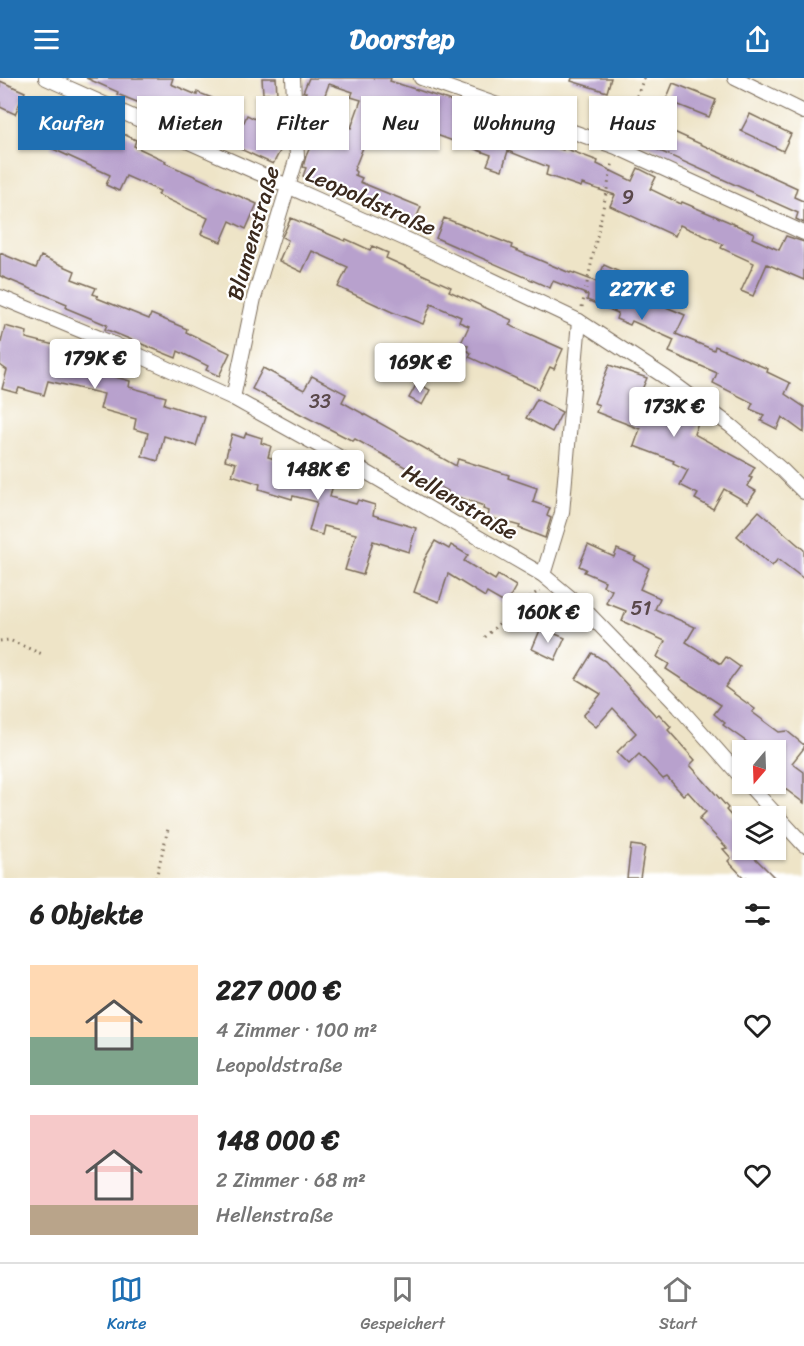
<!DOCTYPE html>
<html lang="de">
<head>
<meta charset="utf-8">
<style>
	:root { --surface:#fff; --page:#f6f6f6; --text:#222; --muted:#767676; --line:#e0e0e0; --accent:#1f6fb2 }
	body { margin:0; font-family:Sriracha,sans-serif; background:var(--page); color:var(--text); height:100vh; display:flex; flex-direction:column; font-size:22px; white-space:nowrap }
	* { box-sizing:border-box; margin:0 }
	p { font-size:20px; color:var(--muted) }
	.icon { flex:none; width:33px; height:33px; fill:none; stroke:currentColor; stroke-width:2; stroke-linecap:round; stroke-linejoin:round }
	.map { position:relative; height:800px; overflow:hidden }
	.panel { display:flex; flex-direction:column; background:var(--surface); flex:1 }
	.panel>* { flex:none }
	.guide { position:absolute; left:18px; top:18px; width:768px; height:54px; display:flex; gap:12px }
	.needle { width:39px; rotate:199deg }
	.tools { position:absolute; left:732px; top:662px; display:grid; gap:12px }
	.tools a { display:grid; place-items:center; width:54px; height:54px; border-radius:0px; background:var(--surface); box-shadow:0 2px 4px #0004; font-size:30px }
	.price { position:absolute; translate:-50% -51px; padding:0 14px; border-radius:6px; background:#fff; color:#222; font-size:20px; line-height:39px; filter:drop-shadow(0 2px 3px #0008) }
	.price::after { content:''; position:absolute; left:50%; top:36px; width:18px; height:14px; margin-left:-9px; background:inherit; clip-path:polygon(0 0,100% 0,50% 100%) }
	.price.on { background:var(--accent); color:#fff }
	ul { padding:0; list-style:none }
	li { display:flex; align-items:center; gap:18px; height:150px; padding:0 30px }
	li span { display:grid; place-items:center; flex:none; width:168px; height:120px; border-radius:0px; color:#555 }
	li>.icon { margin-inline-start:auto }
	span .icon { width:72px; height:72px; fill:#fffc; stroke-width:1 }
	li b { font-size:26px }
	h2 { display:flex; justify-content:space-between; align-items:center; height:72px; padding:0 30px; font-size:26px }
	.tag { padding:0 21px; border-radius:0px; background:var(--surface); box-shadow:0 2px 4px #0004; font-size:21px; line-height:54px }
	.tag.on { background:var(--accent); color:#fff }
	header { display:flex; justify-content:space-between; align-items:center; height:78px; padding:0 30px; background:var(--accent); color:#fff; font-size:27px; font-weight:800 }
	.tab-bar { display:flex; justify-content:space-around; align-items:center; height:84px; border-top:2px solid var(--line); background:var(--surface); font-size:16px; color:var(--muted) }
	.tab-bar a { display:grid; justify-items:center; gap:3px }
	.tab-bar .on { color:var(--accent) }
	.map>svg:first-child { display:block }
</style>
</head>
<body>
<header><svg class="icon" aria-label="menu" viewBox="0 0 24 24"><path d="M4 6h16M4 12h16M4 18h16"/></svg>Doorstep<svg class="icon" aria-label="share" viewBox="0 0 24 24"><path d="M12 15V3M7 8l5-5 5 5M5 13v7h14v-7"/></svg></header>
<div class="map">
<svg width="804" height="800" viewBox="0 0 804 800">
	<rect width="100%" height="100%" fill="#fff"/>
	<filter id="ink" filterUnits="userSpaceOnUse"><feTurbulence type="fractalNoise" baseFrequency=".0167" numOctaves="2"/><feDisplacementMap in="SourceGraphic" scale="12" xChannelSelector="R" yChannelSelector="G"/><feConvolveMatrix kernelMatrix="1 2 1 2 8 2 1 2 1" color-interpolation-filters="sRGB"/></filter>
	<filter id="wash" filterUnits="userSpaceOnUse"><feTurbulence type="fractalNoise" baseFrequency=".008" numOctaves="4" result="noise"/><feDisplacementMap in="SourceGraphic" scale="24" xChannelSelector="R" yChannelSelector="G"/><feGaussianBlur stdDeviation="1.35" result="paint"/><feColorMatrix in="noise" values="0 0 0 0 0 0 0 0 0 0 0 0 0 0 0 0 0 1.4 0 .05"/><feComposite in="paint" operator="in"/></filter>
	<g filter="url(#wash)">
		<rect width="100%" height="100%" fill="#eee4c7"/>
		<g id="blocks">
			<g fill="#b8a1cd">
				<path d="M 86,0 L 173,0 L 171,6 L 197,17 L 197,14 L 212,20 L 210,27 L 244,44 L 247,37 L 267,47 L 269,43 L 278,47 L 280,73 L 273,86 L 199,52 L 200,49 L 117,16 L 118,14 Z"/>
				<path d="M 262,0 L 276,0 L 277,16 L 263,16 Z"/>
				<path d="M 309,0 L 391,0 L 390,3 L 488,35 L 487,38 L 498,42 L 497,46 L 528,57 L 527,60 L 563,72 L 564,70 L 598,83 L 597,86 L 632,103 L 638,90 L 656,99 L 650,111 L 681,126 L 682,124 L 727,143 L 754,155 L 752,160 L 779,172 L 786,158 L 804,164 L 804,202 L 767,186 L 753,218 L 741,213 L 754,185 L 721,170 L 723,166 L 680,147 L 675,158 L 610,128 L 615,117 L 582,106 L 581,109 L 546,97 L 548,89 L 508,73 L 502,92 L 487,87 L 491,77 L 404,45 L 408,34 L 376,24 L 365,56 L 368,57 L 354,92 L 356,94 L 355,97 L 362,100 L 360,104 L 421,129 L 413,147 L 303,98 L 306,90 L 303,89 L 306,78 L 317,54 L 310,52 L 317,36 L 351,50 L 361,22 L 351,19 L 353,14 L 329,6 L 318,36 L 304,31 L 303,22 L 306,14 L 303,14 Z"/>
				<path d="M 572,0 L 611,0 L 607,14 L 571,3 Z"/>
				<path d="M 0,3 L 25,14 L 15,36 L 0,29 Z"/>
				<path d="M 673,5 L 716,22 L 709,39 L 666,22 Z"/>
				<path d="M 59,34 L 82,44 L 80,50 L 108,62 L 113,51 L 136,62 L 134,68 L 166,83 L 165,85 L 257,126 L 246,151 L 230,143 L 221,164 L 201,156 L 208,140 L 158,117 L 160,113 L 126,98 L 119,113 L 106,107 L 110,97 L 51,70 L 56,58 L 50,55 Z"/>
				<path d="M 750,36 L 791,56 L 783,73 L 741,53 Z"/>
				<path d="M 652,44 L 797,110 L 794,119 L 803,123 L 804,122 L 804,145 L 796,141 L 798,135 L 633,61 L 639,48 L 648,52 Z"/>
				<path d="M 291,140 L 345,163 L 346,161 L 370,172 L 372,168 L 388,175 L 386,180 L 451,209 L 449,213 L 512,242 L 509,247 L 563,271 L 554,291 L 550,289 L 539,311 L 469,279 L 471,275 L 466,272 L 468,268 L 461,265 L 469,248 L 459,244 L 461,239 L 431,226 L 423,246 L 392,234 L 338,209 L 348,189 L 312,173 L 302,194 L 279,183 L 288,162 L 282,159 Z"/>
				<path d="M 444,140 L 512,167 L 511,170 L 570,195 L 571,194 L 597,204 L 604,187 L 664,214 L 659,226 L 685,237 L 676,256 L 714,272 L 715,268 L 768,291 L 767,294 L 790,305 L 785,316 L 804,329 L 804,355 L 782,339 L 777,351 L 761,343 L 764,337 L 750,331 L 753,325 L 713,305 L 717,295 L 669,274 L 674,262 L 632,243 L 630,247 L 616,241 L 618,235 L 587,222 L 588,217 L 553,203 L 550,210 L 436,160 Z"/>
				<path d="M 0,175 L 36,190 L 41,178 L 75,193 L 72,201 L 96,210 L 93,216 L 98,218 L 97,220 L 149,241 L 151,236 L 187,251 L 186,254 L 230,275 L 219,298 L 206,292 L 208,288 L 178,273 L 176,280 L 105,251 L 107,247 L 66,230 L 67,226 L 0,198 Z"/>
				<path d="M 5,248 L 27,254 L 26,260 L 62,269 L 60,277 L 95,286 L 94,290 L 102,292 L 101,295 L 130,303 L 129,309 L 166,319 L 164,326 L 205,339 L 196,368 L 164,358 L 158,383 L 142,378 L 148,355 L 134,351 L 136,341 L 100,331 L 104,316 L 48,303 L 44,317 L 19,310 L 17,315 L 2,311 L 7,292 L 0,287 L 0,268 Z"/>
				<path d="M 609,287 L 647,300 L 640,316 L 700,339 L 694,356 L 755,389 L 749,399 L 752,400 L 747,408 L 756,413 L 748,425 L 724,411 L 713,431 L 695,421 L 698,416 L 680,407 L 688,392 L 673,385 L 674,383 L 634,368 L 640,351 L 596,334 L 599,327 L 594,325 Z"/>
				<path d="M 263,290 L 304,312 L 312,298 L 346,316 L 342,324 L 456,388 L 458,381 L 509,397 L 508,400 L 537,410 L 533,424 L 550,430 L 547,438 L 551,440 L 545,460 L 519,450 L 520,448 L 488,439 L 489,433 L 483,431 L 484,428 L 447,415 L 448,413 L 355,361 L 353,363 L 252,311 Z"/>
				<path d="M 417,305 L 430,312 L 422,327 L 409,320 Z"/>
				<path d="M 537,321 L 562,334 L 552,354 L 526,340 Z"/>
				<path d="M 246,355 L 262,360 L 261,365 L 271,368 L 268,379 L 289,385 L 288,390 L 334,402 L 330,419 L 356,426 L 358,422 L 375,427 L 373,437 L 416,450 L 409,474 L 373,463 L 363,497 L 345,492 L 356,456 L 324,448 L 322,457 L 309,453 L 317,424 L 293,418 L 292,421 L 259,411 L 260,406 L 232,397 L 236,385 L 225,382 L 232,356 L 244,360 Z"/>
				<path d="M 759,433 L 804,472 L 804,501 L 778,481 L 772,488 L 737,458 Z"/>
				<path d="M 435,463 L 449,471 L 451,467 L 468,477 L 464,483 L 495,502 L 498,497 L 516,508 L 506,526 L 487,515 L 485,519 L 448,496 L 439,524 L 414,514 L 425,483 L 424,482 Z"/>
				<path d="M 588,467 L 614,479 L 617,471 L 636,479 L 634,482 L 649,490 L 640,511 L 660,520 L 655,531 L 695,549 L 686,564 L 721,586 L 726,579 L 740,589 L 725,609 L 755,631 L 752,634 L 779,654 L 787,653 L 804,667 L 804,670 L 792,685 L 804,694 L 804,725 L 776,704 L 776,672 L 747,672 L 751,667 L 723,647 L 725,645 L 714,636 L 721,627 L 666,591 L 669,586 L 657,579 L 665,563 L 622,543 L 626,533 L 606,525 L 612,512 L 603,508 L 605,503 L 584,494 L 586,491 L 579,488 Z"/>
				<path d="M 541,550 L 565,560 L 555,582 L 532,571 Z"/>
				<path d="M 592,575 L 605,583 L 656,638 L 659,636 L 671,649 L 668,652 L 695,682 L 690,687 L 728,730 L 726,732 L 742,750 L 742,771 L 765,771 L 755,780 L 775,800 L 744,800 L 728,783 L 731,780 L 723,771 L 727,770 L 699,741 L 706,734 L 688,714 L 683,717 L 667,699 L 663,701 L 639,676 L 629,686 L 617,674 L 636,655 L 613,630 L 596,649 L 583,638 L 601,616 L 576,601 Z"/>
				<path d="M 631,767 L 645,769 L 640,800 L 627,800 Z"/>
			</g>
		</g>
	</g>
	<g filter="url(#ink)">
		<use href="#blocks" fill-opacity="0" stroke="#7a6b59" stroke-width="1.5"/>
		<g fill="none" stroke-linecap="round" stroke-linejoin="round">
			<defs>
				<g id="minor">
					<path d="M 46,0 L 408,162 L 579,243 L 665,299 L 731,348 L 782,392 L 804,414"/>
					<path d="M 421,0 L 616,69 L 804,155"/>
					<path d="M 735,0 L 804,34"/>
					<path d="M 0,219 L 116,267 L 233,320 L 361,391 L 543,497 L 585,532 L 679,629 L 742,700"/>
					<path d="M 233,320 L 254,220 L 297,79 L 293,0"/>
					<path d="M 543,497 L 562,435 L 579,243"/>
					<path d="M 747,705 L 804,767"/>
				</g>
			</defs>
			<use href="#minor" stroke="#7a6b59" stroke-width="16"/>
			<g stroke="#7a6b59" stroke-width="3" stroke-dasharray="1.5 4.5" stroke-linecap="butt">
				<path d="M 621,57 L 644,0"/>
				<path d="M 582,229 L 613,83"/>
				<path d="M 485,559 L 514,531 L 540,512"/>
				<path d="M 0,563 L 9,562 L 42,576"/>
				<path d="M 156,800 L 168,751"/>
			</g>
			<use href="#minor" stroke="#fff" stroke-width="14"/>
		</g>
	</g>
	<g text-anchor="middle" dominant-baseline="central" stroke-width="4.5" stroke-linejoin="round" paint-order="stroke">
		<g font-size="20" fill="#5a484a">
			<text x="628" y="119">9</text>
			<text x="320" y="323">33</text>
			<text x="641" y="530">51</text>
		</g>
		<g font-size="22" fill="#3b2a1e" stroke="#fff">
			<text transform="translate(371 123) rotate(24)">Leopoldstraße</text>
			<text transform="translate(253 155) rotate(-74)">Blumenstraße</text>
			<text transform="translate(460 424) rotate(30)">Hellenstraße</text>
		</g>
	</g>
</svg>
<div class="tools">
<a><svg class="needle" viewBox="-14 -14 28 28"><path d="M0-13l5 13h-10z" fill="#e53935"/><path d="M0 13l5-13h-10z" fill="#767676"/></svg></a>
<a><svg class="icon" aria-label="layers" viewBox="0 0 24 24"><path d="M12 4l9 5-9 5-9-5zM3 14l9 5 9-5"/></svg></a>
</div>
<b class="price on" style="left:642px;top:243px">227K €</b>
<b class="price" style="left:95px;top:312px">179K €</b>
<b class="price" style="left:420px;top:316px">169K €</b>
<b class="price" style="left:674px;top:360px">173K €</b>
<b class="price" style="left:318px;top:423px">148K €</b>
<b class="price" style="left:548px;top:566px">160K €</b>
<div class="guide">
<a class="tag on">Kaufen</a>
<a class="tag">Mieten</a>
<a class="tag">Filter</a>
<a class="tag">Neu</a>
<a class="tag">Wohnung</a>
<a class="tag">Haus</a>
</div>
</div>
<section class="panel">
<h2>6 Objekte<svg class="icon" aria-label="filters" viewBox="0 0 24 24"><path d="M4 7h16M4 17h16"/><circle cx="9" cy="7" r="2"/><circle cx="15" cy="17" r="2"/></svg></h2>
<ul>
<li><span style="background:linear-gradient(#ffd9b3 60%,#7fa58c 0)"><svg class="icon" aria-label="home" viewBox="0 0 24 24"><path d="M3 11l9-7 9 7M6 9v11h12V9"/></svg></span><div><b>227 000 €</b><p>4 Zimmer · 100 m²</p><p>Leopoldstraße</p></div><svg class="icon" aria-label="heart" viewBox="0 0 24 24"><path d="M12 20l-8-8c-3-5 5-10 8-4 3-6 11-1 8 4z"/></svg></li>
<li><span style="background:linear-gradient(#f6c9c9 75%,#b9a48a 0)"><svg class="icon" aria-label="home" viewBox="0 0 24 24"><path d="M3 11l9-7 9 7M6 9v11h12V9"/></svg></span><div><b>148 000 €</b><p>2 Zimmer · 68 m²</p><p>Hellenstraße</p></div><svg class="icon" aria-label="heart" viewBox="0 0 24 24"><path d="M12 20l-8-8c-3-5 5-10 8-4 3-6 11-1 8 4z"/></svg></li>
</ul>
</section>
<nav class="tab-bar">
<a class="on"><svg class="icon" aria-label="map" viewBox="0 0 24 24"><path d="M3 6l6-2 6 2 6-2v14l-6 2-6-2-6 2zM9 4v14M15 6v14"/></svg>Karte</a>
<a><svg class="icon" aria-label="saved" viewBox="0 0 24 24"><path d="M7 4h10v16l-5-4-5 4z"/></svg>Gespeichert</a>
<a><svg class="icon" aria-label="home" viewBox="0 0 24 24"><path d="M3 11l9-7 9 7M6 9v11h12V9"/></svg>Start</a>
</nav>
</body>
</html>
